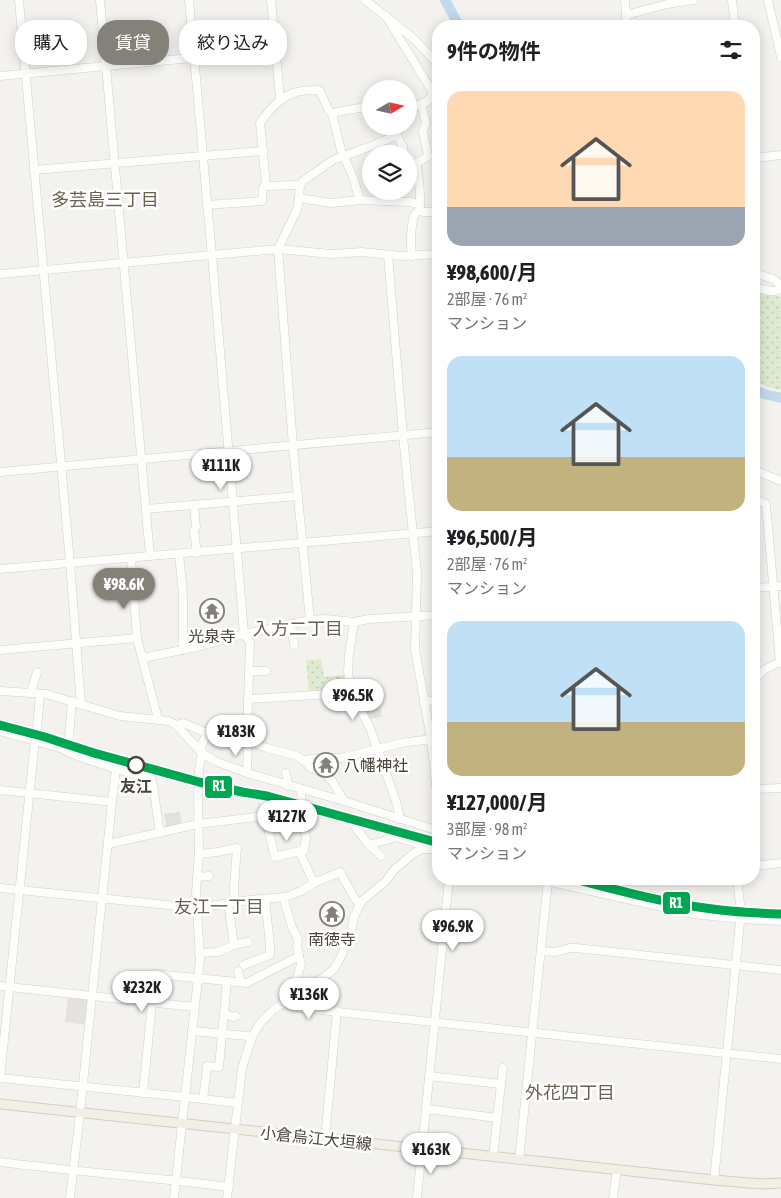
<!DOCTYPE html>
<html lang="ja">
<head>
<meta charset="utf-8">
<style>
	:root { --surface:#fff; --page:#f6f6f6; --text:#202124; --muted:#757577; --accent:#848179 }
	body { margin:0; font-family:"Asap Condensed","Noto Sans JP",sans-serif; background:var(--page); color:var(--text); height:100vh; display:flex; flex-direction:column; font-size:19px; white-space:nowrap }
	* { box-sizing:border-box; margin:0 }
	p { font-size:16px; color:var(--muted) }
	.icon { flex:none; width:28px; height:28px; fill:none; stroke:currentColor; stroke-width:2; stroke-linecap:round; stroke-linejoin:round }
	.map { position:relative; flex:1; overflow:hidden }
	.sheet { position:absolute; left:432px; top:20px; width:328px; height:865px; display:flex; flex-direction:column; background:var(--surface); border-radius:20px; box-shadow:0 2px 12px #0003 }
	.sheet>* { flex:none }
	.hud { position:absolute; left:15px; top:20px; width:342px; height:45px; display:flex; gap:10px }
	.needle { width:32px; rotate:81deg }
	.buttons { position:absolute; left:362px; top:80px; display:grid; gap:10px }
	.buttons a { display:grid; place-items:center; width:55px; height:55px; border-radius:50%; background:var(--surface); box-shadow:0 2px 12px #0003; font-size:25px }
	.price { position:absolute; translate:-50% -42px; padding:0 11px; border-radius:18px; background:#fff; color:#222; font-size:16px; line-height:32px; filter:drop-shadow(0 1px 2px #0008) }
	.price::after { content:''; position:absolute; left:50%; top:30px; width:15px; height:11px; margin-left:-8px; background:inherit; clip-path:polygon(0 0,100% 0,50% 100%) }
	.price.selected { background:var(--accent); color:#fff }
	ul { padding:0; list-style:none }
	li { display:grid; align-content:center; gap:10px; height:265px; padding:0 15px }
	li span { display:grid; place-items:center; height:155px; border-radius:15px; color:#555 }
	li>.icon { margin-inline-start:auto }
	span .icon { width:90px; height:90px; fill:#fffc; stroke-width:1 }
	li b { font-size:21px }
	h2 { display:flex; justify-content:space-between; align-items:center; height:60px; padding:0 15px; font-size:21px }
	.tag { padding:0 18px; border-radius:20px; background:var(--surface); box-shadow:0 2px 12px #0003; font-size:18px; line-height:45px }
	.tag.selected { background:var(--accent); color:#fff }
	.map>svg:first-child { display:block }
</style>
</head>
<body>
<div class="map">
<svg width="781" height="1198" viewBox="0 0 781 1198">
	<defs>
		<pattern id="park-dots" width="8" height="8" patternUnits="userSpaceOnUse" patternTransform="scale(1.25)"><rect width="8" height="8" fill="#deebd0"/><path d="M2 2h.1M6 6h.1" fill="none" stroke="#c0cbb3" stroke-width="1.8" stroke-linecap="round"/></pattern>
	</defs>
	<rect width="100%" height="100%" fill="#f3f2ee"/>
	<path fill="#e5e2de" d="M 68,998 L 90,1000 L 87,1025 L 65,1022 Z"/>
	<g fill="url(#park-dots)">
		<path d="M 754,288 L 781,297 L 781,391 L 754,382 Z"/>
		<path d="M 321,659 L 324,677 L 344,675 L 346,689 L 309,692 L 306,660 Z"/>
	</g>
	<g fill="#e2e1dd">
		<path d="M 379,696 L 382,717 L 368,719 L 360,703 Z"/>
		<path d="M 180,812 L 182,825 L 167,829 L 164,814 Z"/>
	</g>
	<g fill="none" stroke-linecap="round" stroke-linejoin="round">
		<g stroke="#c2d8ed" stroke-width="10">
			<path d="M 445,0 L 459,26"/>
			<path d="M 754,390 L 764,394 L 781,398"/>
		</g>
		<defs>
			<g id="minor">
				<path d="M 19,0 L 70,563 L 81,705"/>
				<path d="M 100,0 L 150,556"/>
				<path d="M 189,0 L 212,256 L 244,634 L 250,642 L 247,735 L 246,738"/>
				<path d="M 271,0 L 280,98 L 281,100"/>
				<path d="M 365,0 L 412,37 L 439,65"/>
				<path d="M 625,0 L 627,26"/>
				<path d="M 732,0 L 735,26"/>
				<path d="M 768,0 L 781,57"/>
				<path d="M 626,15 L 667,4 L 693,0"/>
				<path d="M 386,16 L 433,93 L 428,101 L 421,104"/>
				<path d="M 0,76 L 276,50"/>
				<path d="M 409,108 L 421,104 L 426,123 L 423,131 L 428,156 L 415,164"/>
				<path d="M 392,126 L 403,147 L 404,154"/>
				<path d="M 754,158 L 781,155"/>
				<path d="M 409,161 L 417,166 C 418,173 422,204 419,210 C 418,212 415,213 414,216 C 411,226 410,245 412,256"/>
				<path d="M 34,170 L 263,151"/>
				<path d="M 266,185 L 268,186 L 296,185 L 300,186"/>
				<path d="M 299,198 L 332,203 L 360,200 L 411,202 L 420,205"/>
				<path d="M 360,200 L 353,177 L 341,150 L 332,114 L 337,112 L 371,106"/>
				<path d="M 207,205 L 262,201 L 263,188 L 266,185 L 260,123 C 268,111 282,95 297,92 C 304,90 311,90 318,90 L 320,91 L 328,109 L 332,114"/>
				<path d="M 419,210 L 423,212 L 439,212"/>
				<path d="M 388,255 L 403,436 L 417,573 L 415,649 L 431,739 L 439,812"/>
				<path d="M 754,273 C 763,277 780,277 780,289 C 772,294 762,289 754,286"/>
				<path d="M 0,274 L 278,249 L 331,254 L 362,252 L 401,256 L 439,254"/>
				<path d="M 754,470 L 781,481"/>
				<path d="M 0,472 L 439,432"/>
				<path d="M 754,502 L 760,501 L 766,504 L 780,662"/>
				<path d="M 194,505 L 196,527"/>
				<path d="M 146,509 L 298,496"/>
				<path d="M 194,531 L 197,553"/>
				<path d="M 179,554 L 183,594 L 183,650"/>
				<path d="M 131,558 L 137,638 L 158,719"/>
				<path d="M 0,569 L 439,531"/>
				<path d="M 754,588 L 781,586"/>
				<path d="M 310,620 L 293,446 L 278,249 L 297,210 L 299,198 L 300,186 L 303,181 L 333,160 L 374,145 L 397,135"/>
				<path d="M 354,622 L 349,655 L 348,672 L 351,692 L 370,728 L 396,801 L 399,813 L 399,819"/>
				<path d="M 291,624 L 294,645"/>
				<path d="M 0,650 L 137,638"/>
				<path d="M 143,658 L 201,646 L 244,634 L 310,620 L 326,619 L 354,622 L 369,619 L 439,615"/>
				<path d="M 249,671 L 266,671"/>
				<path d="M 754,680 L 765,669 L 780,662 L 781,663"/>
				<path d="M 0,691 L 46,694 L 120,716 L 169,721 L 176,725 L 202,753 L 215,761 L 247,773 L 344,801 L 439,831"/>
				<path d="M 31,692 L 37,672"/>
				<path d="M 248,699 L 347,693 L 351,692"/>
				<path d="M 424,701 L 439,700"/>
				<path d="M 176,725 L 183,723 L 217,737 L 242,740 L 246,738 L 248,741 L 267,748 L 295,755 L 303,760 L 321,758 L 341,758 L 401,743 L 439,738"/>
				<path d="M 37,729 L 40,694"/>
				<path d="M 0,731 L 60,748 L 77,756 L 116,769"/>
				<path d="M 69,737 L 72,701"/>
				<path d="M 35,740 L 0,1078 L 185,1097 L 237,1103"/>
				<path d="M 303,760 L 311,768 L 326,775 L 332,781 L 344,801"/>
				<path d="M 247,773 L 248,741"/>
				<path d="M 286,773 L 288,786"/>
				<path d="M 754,789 L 781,788"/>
				<path d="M 0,790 L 112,802 L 80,1113 L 70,1198"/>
				<path d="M 263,801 L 265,816"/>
				<path d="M 112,802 L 116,769 L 152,779 L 160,833"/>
				<path d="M 754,816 L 755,827"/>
				<path d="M 356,828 L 369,845 L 397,837 L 421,845 L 422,849"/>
				<path d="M 108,844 L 198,824 L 265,816 L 275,857 L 304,850"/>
				<path d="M 369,845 L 381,856"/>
				<path d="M 199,854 L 217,852 L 237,848 L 234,887 L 235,902"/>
				<path d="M 754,866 L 781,863"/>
				<path d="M 197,877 L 209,876"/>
				<path d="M 538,879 L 693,914 L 741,919 L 781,921"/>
				<path d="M 314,883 L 340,872 L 355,899 L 360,904"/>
				<path d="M 0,888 L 197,908 L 249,900 L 286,897 L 301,891 L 314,883 L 300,853 L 304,850 L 306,838 L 303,824 L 301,790"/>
				<path d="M 283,897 L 292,927 L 298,939 L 297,947 L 301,965 L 293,990 L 296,995"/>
				<path d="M 234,945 L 248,942"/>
				<path d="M 541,951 L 556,952 L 570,948 L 576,948 L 781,970"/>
				<path d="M 199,953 L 218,952 L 234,945 L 228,903"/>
				<path d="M 244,965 L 270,955 L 270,945 L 265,899"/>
				<path d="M 238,971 L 241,982"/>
				<path d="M 0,986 L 194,1007"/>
				<path d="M 289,1000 L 324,977 L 334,969 L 341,957 L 351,932 L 354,917 L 359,906 L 363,900 L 386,881 L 394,870 L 414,853 L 422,849 L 439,849"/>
				<path d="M 225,1014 L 233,1017 L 236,1016"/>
				<path d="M 192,1031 L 248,1036 L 252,1037"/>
				<path d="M 429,1076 L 501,1084 L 493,1157"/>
				<path d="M 501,1084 L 503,1068"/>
				<path d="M 143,1093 L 155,974 L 247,983 L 299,956"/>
				<path d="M 203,1099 L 207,1066 L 219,1067 L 227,981"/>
				<path d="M 427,1109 L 497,1118"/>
				<path d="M 325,1139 L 337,1011"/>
				<path d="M 519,1160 L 548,881"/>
				<path d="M 0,1162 C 76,1172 153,1177 229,1187"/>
				<path d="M 714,1180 L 741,912 L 737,879"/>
				<path d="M 174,1198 L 200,960 L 196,892 L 199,854 L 198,791 L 199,770 L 202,753 L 201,747 L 207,733"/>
				<path d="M 227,1198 L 242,1068 L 252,1037 L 261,1022 L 274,1009 L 289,1000 L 294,1006 L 300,1008 L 781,1059"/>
				<path d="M 417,1198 L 449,879"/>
				<path d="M 613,1198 L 617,1170"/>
			</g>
			<path id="major" d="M 0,1104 L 714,1180 L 761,1184 L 781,1183"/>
		</defs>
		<use href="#minor" stroke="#d1d0cc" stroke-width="9"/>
		<use href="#major" stroke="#d4cebc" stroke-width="11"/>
		<use href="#minor" stroke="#fdfdfc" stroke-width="8"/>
		<use href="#major" stroke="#f1efe6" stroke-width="9"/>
		<defs>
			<g id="rail-1">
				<path d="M 0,725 L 45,737 L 66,744 L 94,753 L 199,782 L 242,792 L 267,796 L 439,843"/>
				<path d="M 574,879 C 617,890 660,902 705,908 C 730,912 756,913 781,914"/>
			</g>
		</defs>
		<use href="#rail-1" stroke="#fff" stroke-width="12"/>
		<use href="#rail-1" stroke="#00a651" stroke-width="9"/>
	</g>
	<defs>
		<symbol id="temple-ring" viewBox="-11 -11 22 22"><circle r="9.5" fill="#fff" stroke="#848179" stroke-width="1.5"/><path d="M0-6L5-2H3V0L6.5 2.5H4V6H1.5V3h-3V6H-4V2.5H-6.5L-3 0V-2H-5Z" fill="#848179"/></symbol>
	</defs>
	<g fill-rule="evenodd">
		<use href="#temple-ring" x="198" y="597" width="28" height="28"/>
		<use href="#temple-ring" x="312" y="751" width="28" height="28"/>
		<use href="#temple-ring" x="318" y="900" width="28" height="28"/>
	</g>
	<circle fill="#fff" stroke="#49443a" stroke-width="2.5" cx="136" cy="765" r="8"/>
	<g text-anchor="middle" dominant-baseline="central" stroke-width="5" stroke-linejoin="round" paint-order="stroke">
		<g font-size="16" fill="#49443a" stroke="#fff">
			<text x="212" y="636">光泉寺</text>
			<text x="344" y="765" text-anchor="start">八幡神社</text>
			<text x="332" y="939">南徳寺</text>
		</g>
		<g font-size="16" font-weight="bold" fill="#49443a" stroke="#fff">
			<text x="136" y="786">友江</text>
		</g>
		<g font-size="16" fill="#49443a" stroke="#fff">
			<text transform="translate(316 1138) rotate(6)">小倉烏江大垣線</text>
		</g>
		<g font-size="18" fill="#6b6352" stroke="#fff">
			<text x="105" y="199">多芸島三丁目</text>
			<text x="298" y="628">入方二丁目</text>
			<text x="219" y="906">友江一丁目</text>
			<text x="570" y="1092">外花四丁目</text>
		</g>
	</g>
	<g stroke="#fff" stroke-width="2">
		<rect x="204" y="775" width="29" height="24" rx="5" fill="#00a651"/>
		<rect x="662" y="891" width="29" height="24" rx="5" fill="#00a651"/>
	</g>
	<g font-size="14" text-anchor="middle" font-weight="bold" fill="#fff">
		<text x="219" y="791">R1</text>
		<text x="676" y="908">R1</text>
	</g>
</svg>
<div class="buttons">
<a><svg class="needle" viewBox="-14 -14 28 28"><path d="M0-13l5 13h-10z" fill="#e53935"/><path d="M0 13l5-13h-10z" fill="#757577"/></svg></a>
<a><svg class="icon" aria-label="layers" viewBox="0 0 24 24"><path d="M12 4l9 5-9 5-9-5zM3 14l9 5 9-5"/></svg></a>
</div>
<b class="price" style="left:221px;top:491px">¥111K</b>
<b class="price selected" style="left:124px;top:610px">¥98.6K</b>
<b class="price" style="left:353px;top:721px">¥96.5K</b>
<b class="price" style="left:236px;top:757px">¥183K</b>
<b class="price" style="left:287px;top:842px">¥127K</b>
<b class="price" style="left:453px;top:952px">¥96.9K</b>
<b class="price" style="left:142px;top:1013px">¥232K</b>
<b class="price" style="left:309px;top:1020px">¥136K</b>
<b class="price" style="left:431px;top:1175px">¥163K</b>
<div class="hud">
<a class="tag">購入</a>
<a class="tag selected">賃貸</a>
<a class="tag">絞り込み</a>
</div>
<section class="sheet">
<h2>9件の物件<svg class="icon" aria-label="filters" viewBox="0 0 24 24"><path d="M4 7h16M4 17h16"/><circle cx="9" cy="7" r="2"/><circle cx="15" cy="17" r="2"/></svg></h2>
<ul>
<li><span style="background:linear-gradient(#ffd9b3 75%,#9aa5b1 0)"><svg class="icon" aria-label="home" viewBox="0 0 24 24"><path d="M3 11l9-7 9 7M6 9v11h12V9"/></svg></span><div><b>¥98,600/月</b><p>2部屋 · 76 m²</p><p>マンション</p></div></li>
<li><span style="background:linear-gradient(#bfe0f5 65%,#c2b280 0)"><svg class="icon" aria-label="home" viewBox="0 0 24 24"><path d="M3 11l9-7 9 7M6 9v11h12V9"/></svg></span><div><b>¥96,500/月</b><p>2部屋 · 76 m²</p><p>マンション</p></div></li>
<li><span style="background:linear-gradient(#bfe0f5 65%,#c2b280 0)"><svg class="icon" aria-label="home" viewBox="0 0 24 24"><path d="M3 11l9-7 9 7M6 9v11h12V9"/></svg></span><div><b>¥127,000/月</b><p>3部屋 · 98 m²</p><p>マンション</p></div></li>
</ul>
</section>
</div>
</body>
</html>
